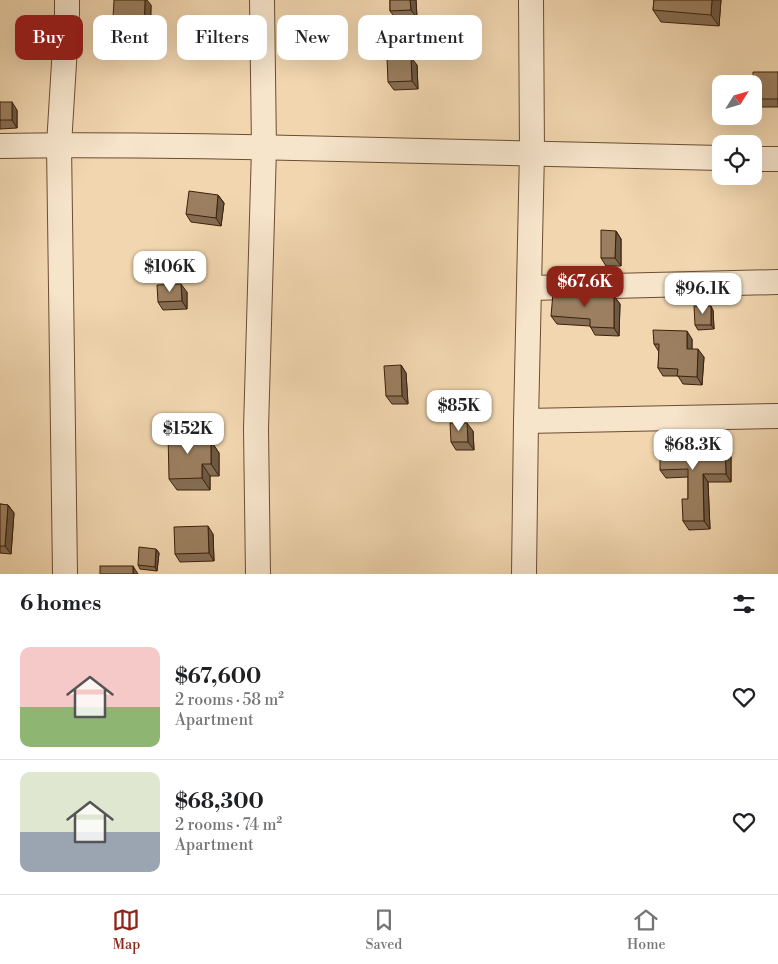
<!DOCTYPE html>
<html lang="en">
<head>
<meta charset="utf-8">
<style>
	:root { --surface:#fff; --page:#f6f6f6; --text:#202124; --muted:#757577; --line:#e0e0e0; --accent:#8f2418 }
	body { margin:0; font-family:"Libre Bodoni",serif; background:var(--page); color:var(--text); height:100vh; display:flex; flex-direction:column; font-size:19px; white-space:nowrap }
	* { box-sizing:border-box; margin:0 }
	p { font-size:16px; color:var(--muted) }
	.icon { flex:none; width:28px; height:28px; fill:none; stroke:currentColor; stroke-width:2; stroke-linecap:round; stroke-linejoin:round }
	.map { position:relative; height:574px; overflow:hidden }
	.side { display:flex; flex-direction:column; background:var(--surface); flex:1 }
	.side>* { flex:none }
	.banner { position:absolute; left:15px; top:15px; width:500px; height:45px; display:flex; gap:10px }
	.needle { width:32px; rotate:53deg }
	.controls { position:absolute; left:712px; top:75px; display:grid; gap:10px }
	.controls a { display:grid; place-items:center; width:50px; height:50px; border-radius:10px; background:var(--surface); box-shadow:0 5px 20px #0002; font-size:25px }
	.price { position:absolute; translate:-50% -42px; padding:0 11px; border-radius:10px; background:#fff; color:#222; font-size:16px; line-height:32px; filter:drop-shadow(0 1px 2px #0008) }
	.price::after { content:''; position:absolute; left:50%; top:30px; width:15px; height:11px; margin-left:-8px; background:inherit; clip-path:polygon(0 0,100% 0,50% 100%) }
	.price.current { background:var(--accent); color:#fff }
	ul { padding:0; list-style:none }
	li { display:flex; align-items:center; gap:15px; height:125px; padding:0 20px }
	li+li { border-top:1px solid var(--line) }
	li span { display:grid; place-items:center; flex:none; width:140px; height:100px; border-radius:10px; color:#555 }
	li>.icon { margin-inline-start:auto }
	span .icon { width:60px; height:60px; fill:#fffc; stroke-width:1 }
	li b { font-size:21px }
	h2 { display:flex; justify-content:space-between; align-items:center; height:60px; padding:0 20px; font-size:21px }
	.tag { padding:0 18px; border-radius:10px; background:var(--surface); box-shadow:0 5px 20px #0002; font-size:18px; line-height:45px }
	.tag.current { background:var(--accent); color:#fff }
	.dock { display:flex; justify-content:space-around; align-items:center; height:70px; border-top:1px solid var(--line); background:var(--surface); font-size:14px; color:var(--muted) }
	.dock a { display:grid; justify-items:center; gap:2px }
	.dock .current { color:var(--accent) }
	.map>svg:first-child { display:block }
</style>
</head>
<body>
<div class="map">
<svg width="778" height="574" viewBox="0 0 778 574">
	<rect width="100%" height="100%" fill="#f1d6af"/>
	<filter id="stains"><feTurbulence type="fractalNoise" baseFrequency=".004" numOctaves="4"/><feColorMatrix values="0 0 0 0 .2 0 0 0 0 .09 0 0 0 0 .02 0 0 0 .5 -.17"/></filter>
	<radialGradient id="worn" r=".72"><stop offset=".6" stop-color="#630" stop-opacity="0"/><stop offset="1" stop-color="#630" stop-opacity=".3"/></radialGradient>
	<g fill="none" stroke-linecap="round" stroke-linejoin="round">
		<defs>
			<g id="minor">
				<path d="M 0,146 C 98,144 196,146 295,148 C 437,151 579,154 721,158"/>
				<path d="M 754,159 L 778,159"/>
				<path d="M 530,288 L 778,282"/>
				<path d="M 526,421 L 778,416"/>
				<path d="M 65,574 L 59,145 L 67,14 L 67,0"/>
				<path d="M 258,574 L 256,429 L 264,148 L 262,0"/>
				<path d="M 524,574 L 526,421 L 532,152 L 531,0"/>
			</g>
		</defs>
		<use href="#minor" stroke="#6b4e33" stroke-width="26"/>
		<use href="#minor" stroke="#f6e4cb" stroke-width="24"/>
	</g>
	<g fill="#856d53" stroke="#3e200a">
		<path d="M 390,0 L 416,0 L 417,18 L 396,19 L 390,11 Z"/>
		<path d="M 654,0 L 721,0 L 719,26 L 661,22 L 653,10 Z"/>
		<path d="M 151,5 L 150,50 L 112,49 L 107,41 L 113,18 Z"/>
		<path d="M 417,65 L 418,89 L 394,90 L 388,82 Z"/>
		<path d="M 778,72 L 778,107 L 759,107 L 754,100 L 754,84 Z"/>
		<path d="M 0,102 L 17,110 L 17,128 L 0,129 Z"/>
		<path d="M 218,195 L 224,203 L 221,226 L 191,222 L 186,214 Z"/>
		<path d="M 616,231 L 621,239 L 621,266 L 606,266 L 601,258 Z"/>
		<path d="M 187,292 L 187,309 L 163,310 L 158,302 Z"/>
		<path d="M 614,296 L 620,304 L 619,336 L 595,335 L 590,326 L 557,324 L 551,316 Z"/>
		<path d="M 713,310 L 714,329 L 698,330 L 695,325 Z"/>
		<path d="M 692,339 L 692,349 L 704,357 L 702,385 L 683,384 L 678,376 L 663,376 L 658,368 L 659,352 L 654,344 Z"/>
		<path d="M 401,365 L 406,373 L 408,404 L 392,404 L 386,396 Z"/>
		<path d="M 473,431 L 474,450 L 456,450 L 451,442 Z"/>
		<path d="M 207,441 L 211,441 L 219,453 L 219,476 L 210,476 L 210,490 L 177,490 L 169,479 Z"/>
		<path d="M 711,443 L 716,449 L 725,449 L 731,457 L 731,482 L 708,482 L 710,529 L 689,530 L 683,521 L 688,499 L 688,477 L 666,478 L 660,470 Z"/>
		<path d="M 0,504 L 8,505 L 14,513 L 11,554 L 0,553 Z"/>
		<path d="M 213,534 L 214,561 L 180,562 L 175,554 Z"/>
		<path d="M 156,549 L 159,553 L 157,571 L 140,569 L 138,565 Z"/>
	</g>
	<g fill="#6c5943" stroke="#3e200a">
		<path d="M 145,0 L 147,0 L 151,5 L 150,50 L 144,42 Z"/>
		<path d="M 410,0 L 416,0 L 417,18 L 411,10 Z"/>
		<path d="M 712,0 L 721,0 L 719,26 L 711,15 Z"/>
		<path d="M 411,57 L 417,65 L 418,89 L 412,81 Z"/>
		<path d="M 12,102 L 17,110 L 17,128 L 12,120 Z"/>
		<path d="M 218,195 L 224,203 L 221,226 L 216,218 Z"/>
		<path d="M 616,231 L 621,239 L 621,266 L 615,258 Z"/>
		<path d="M 181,284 L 187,292 L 187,309 L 182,301 Z"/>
		<path d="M 614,296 L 620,304 L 619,336 L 614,328 Z"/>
		<path d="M 711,306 L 713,310 L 714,329 L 711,325 Z"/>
		<path d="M 687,331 L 692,339 L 692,357 L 687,349 Z"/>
		<path d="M 698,349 L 704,357 L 702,385 L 697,377 Z"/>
		<path d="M 401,365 L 406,373 L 408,404 L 402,396 Z"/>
		<path d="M 467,423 L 473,431 L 474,450 L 468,442 Z"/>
		<path d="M 201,432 L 209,444 L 202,441 Z"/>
		<path d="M 211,441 L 219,453 L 219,476 L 211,464 Z"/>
		<path d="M 711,443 L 717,451 L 711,449 Z"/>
		<path d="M 725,449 L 731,457 L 731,482 L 726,474 Z"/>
		<path d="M 202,464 L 210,476 L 210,490 L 202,478 Z"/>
		<path d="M 703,474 L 708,482 L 710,529 L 704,521 Z"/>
		<path d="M 8,505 L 14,513 L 11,554 L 5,546 Z"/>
		<path d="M 208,526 L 213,534 L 214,561 L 209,553 Z"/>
		<path d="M 156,549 L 159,553 L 157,571 L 155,567 Z"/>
		<path d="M 133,566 L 138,574 L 133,574 Z"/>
	</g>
	<g fill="#9b7f60" stroke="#3e200a">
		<path d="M 114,0 L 145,0 L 144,42 L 107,41 L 108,18 L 113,18 Z"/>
		<path d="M 390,0 L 410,0 L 411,10 L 390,11 Z"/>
		<path d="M 654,0 L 712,0 L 711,15 L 653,10 Z"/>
		<path d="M 411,57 L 412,81 L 388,82 L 387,58 Z"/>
		<path d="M 753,72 L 778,72 L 778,99 L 754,99 L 754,84 L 753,84 Z"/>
		<rect x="0" y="102" width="12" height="18"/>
		<path d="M 189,191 L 218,195 L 216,218 L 186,214 Z"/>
		<path d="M 601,230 L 616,231 L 615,258 L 601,258 Z"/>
		<path d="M 181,284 L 182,301 L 158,302 L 157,285 Z"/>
		<path d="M 553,293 L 568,293 L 614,296 L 614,328 L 590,327 L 590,319 L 551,316 Z"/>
		<path d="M 694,306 L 711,306 L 711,325 L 695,325 Z"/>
		<path d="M 653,330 L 687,331 L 687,349 L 698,349 L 697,377 L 677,376 L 678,369 L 658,368 L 659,344 L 654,344 Z"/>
		<path d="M 401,365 L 402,396 L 386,396 L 384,366 Z"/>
		<path d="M 450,423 L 467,423 L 468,442 L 451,442 Z"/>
		<path d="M 201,432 L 202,441 L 211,441 L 211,464 L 202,464 L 202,478 L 169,479 L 168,433 Z"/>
		<path d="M 660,443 L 711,443 L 711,449 L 725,449 L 726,474 L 703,474 L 704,521 L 683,521 L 682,499 L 688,499 L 688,469 L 660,470 Z"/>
		<path d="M 0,504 L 8,505 L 5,546 L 0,546 Z"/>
		<path d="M 208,526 L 209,553 L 175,554 L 174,527 Z"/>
		<path d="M 139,547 L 156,549 L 155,567 L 138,565 Z"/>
		<rect x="100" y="566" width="33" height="8"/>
	</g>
	<rect width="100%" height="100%" filter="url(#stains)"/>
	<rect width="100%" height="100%" fill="url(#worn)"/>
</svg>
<div class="controls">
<a><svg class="needle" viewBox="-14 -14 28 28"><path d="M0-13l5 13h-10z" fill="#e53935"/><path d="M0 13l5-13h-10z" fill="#757577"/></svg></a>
<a><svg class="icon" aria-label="locate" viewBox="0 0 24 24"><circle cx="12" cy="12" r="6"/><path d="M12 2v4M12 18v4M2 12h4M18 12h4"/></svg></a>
</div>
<b class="price" style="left:170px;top:293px">$106K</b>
<b class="price current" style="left:585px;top:308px">$67.6K</b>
<b class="price" style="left:703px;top:315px">$96.1K</b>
<b class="price" style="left:459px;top:432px">$85K</b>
<b class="price" style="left:188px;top:455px">$152K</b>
<b class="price" style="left:693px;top:471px">$68.3K</b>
<div class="banner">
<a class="tag current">Buy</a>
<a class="tag">Rent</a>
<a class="tag">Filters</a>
<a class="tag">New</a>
<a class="tag">Apartment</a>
</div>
</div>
<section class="side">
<h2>6 homes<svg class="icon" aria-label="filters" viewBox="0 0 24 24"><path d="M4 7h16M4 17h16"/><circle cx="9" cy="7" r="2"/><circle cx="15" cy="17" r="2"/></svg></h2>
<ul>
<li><span style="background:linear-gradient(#f6c9c9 60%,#8fb573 0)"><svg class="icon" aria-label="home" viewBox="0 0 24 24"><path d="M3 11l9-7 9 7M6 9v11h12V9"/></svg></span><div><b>$67,600</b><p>2 rooms · 58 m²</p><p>Apartment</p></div><svg class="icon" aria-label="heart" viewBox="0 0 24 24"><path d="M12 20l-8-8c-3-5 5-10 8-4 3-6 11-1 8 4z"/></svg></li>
<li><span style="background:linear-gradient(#dfe7d0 60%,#9aa5b1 0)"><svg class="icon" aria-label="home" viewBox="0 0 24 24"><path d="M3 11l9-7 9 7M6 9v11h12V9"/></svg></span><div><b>$68,300</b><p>2 rooms · 74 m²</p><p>Apartment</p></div><svg class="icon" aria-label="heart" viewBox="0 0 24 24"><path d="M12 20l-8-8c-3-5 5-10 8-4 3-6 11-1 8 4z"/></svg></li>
</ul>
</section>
<nav class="dock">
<a class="current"><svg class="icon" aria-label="map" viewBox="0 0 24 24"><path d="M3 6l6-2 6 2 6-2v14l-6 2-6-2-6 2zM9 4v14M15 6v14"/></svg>Map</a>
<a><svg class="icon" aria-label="saved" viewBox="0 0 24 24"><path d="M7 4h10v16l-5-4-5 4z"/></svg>Saved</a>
<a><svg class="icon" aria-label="home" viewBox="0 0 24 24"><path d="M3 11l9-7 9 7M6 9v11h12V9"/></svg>Home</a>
</nav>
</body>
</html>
